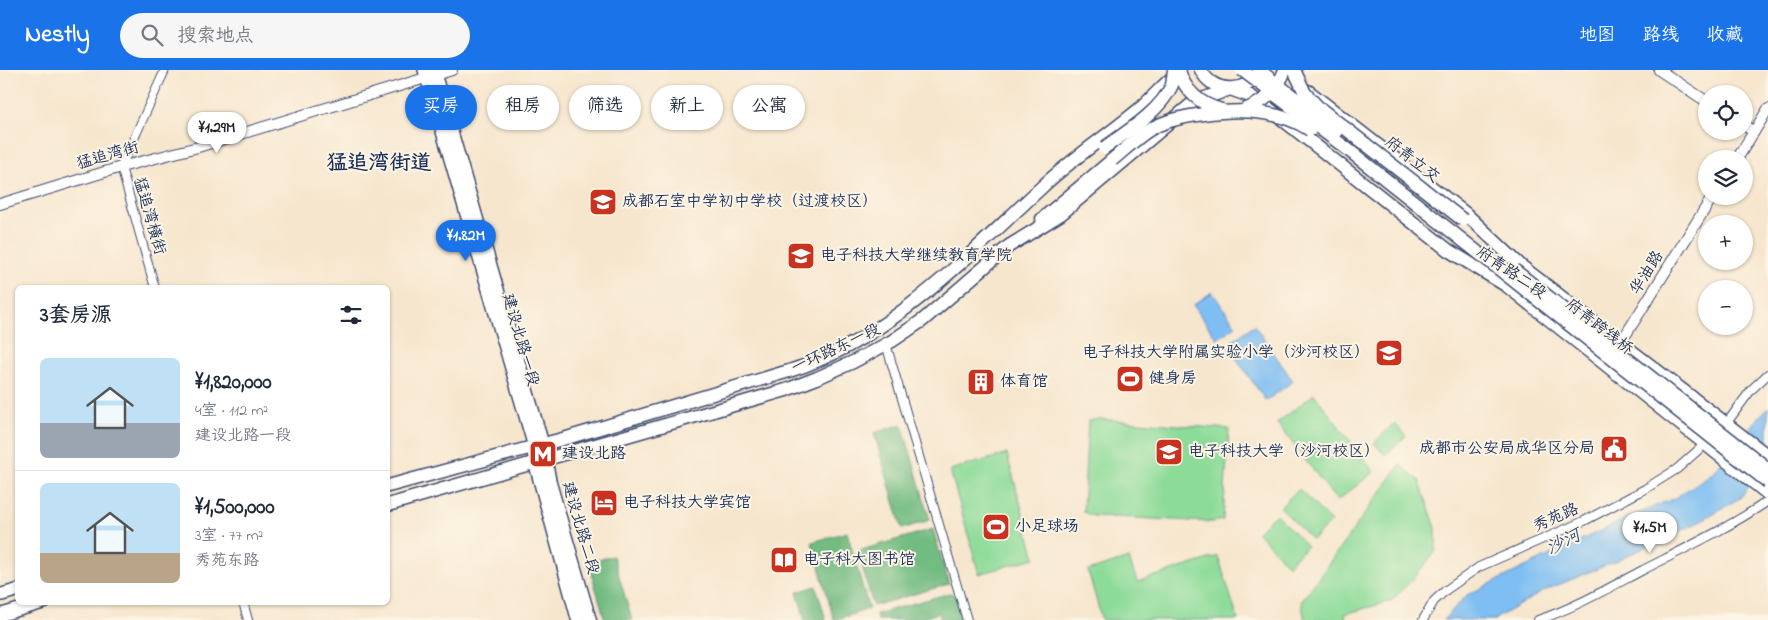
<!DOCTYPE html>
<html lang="zh">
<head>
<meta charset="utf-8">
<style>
	:root { --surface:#fff; --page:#f6f6f7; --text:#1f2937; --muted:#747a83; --line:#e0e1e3; --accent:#1a73e8 }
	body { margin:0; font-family:"Indie Flower","LXGW WenKai TC",sans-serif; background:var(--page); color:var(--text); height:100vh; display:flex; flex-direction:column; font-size:19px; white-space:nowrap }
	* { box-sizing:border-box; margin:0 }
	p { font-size:16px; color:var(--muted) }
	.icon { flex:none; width:28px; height:28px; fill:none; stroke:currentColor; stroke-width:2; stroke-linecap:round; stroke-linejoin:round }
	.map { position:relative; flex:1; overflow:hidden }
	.drawer { position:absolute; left:15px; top:215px; width:375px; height:320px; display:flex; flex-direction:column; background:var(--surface); border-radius:8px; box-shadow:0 1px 4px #0004 }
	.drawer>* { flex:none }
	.guide { position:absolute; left:405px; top:15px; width:475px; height:45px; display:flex; gap:10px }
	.controls { position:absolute; left:1698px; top:15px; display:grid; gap:10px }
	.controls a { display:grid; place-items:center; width:55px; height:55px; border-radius:50%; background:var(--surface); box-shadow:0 1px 4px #0004; font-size:25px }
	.price { position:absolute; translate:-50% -42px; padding:0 11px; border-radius:18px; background:#fff; color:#222; font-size:16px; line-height:32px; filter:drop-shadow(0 1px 2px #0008) }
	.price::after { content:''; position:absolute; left:50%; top:30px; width:15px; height:11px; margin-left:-8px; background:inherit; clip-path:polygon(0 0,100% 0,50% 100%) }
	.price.current { background:var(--accent); color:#fff }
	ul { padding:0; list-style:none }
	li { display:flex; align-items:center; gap:15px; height:125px; padding:0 25px }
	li+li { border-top:1px solid var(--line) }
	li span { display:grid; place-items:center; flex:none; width:140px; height:100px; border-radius:8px; color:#555 }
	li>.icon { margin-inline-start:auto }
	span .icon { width:60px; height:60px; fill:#fffc; stroke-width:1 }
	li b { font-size:21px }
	h2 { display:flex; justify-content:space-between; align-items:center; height:60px; padding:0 25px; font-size:21px }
	.tag { padding:0 18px; border-radius:22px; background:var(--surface); box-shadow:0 1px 4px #0004; font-size:18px; line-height:45px }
	.tag.current { background:var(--accent); color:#fff }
	header { display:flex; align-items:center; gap:30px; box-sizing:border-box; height:70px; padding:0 25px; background:var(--accent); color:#fff }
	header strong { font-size:24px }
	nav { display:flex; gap:28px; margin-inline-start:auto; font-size:18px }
	.search { width:350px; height:45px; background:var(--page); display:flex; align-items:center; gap:12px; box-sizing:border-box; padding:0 18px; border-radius:28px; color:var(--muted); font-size:19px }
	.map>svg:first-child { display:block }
</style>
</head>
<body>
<header>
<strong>Nestly</strong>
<div class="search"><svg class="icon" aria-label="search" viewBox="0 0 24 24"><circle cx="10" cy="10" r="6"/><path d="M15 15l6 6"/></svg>搜索地点</div>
<nav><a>地图</a><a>路线</a><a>收藏</a></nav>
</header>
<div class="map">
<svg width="1768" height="550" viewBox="0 0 1768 550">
	<rect width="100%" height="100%" fill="#fcf5e5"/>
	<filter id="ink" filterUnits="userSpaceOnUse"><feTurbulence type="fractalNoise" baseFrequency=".02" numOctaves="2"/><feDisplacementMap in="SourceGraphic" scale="10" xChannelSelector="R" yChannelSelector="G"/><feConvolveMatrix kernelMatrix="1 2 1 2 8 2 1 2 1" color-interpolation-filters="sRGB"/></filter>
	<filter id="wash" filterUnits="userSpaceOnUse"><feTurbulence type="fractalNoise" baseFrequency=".0096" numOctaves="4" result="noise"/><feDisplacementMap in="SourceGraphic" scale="20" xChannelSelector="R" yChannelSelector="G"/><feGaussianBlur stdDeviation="1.12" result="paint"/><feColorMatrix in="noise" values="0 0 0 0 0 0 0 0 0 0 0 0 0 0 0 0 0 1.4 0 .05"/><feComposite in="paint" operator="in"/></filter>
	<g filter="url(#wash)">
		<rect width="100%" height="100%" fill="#f7e6ce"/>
		<g fill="#8ddb99" stroke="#54857c">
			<path d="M 1314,324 L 1374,402 L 1337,431 L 1277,353 Z"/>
			<path d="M 1100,349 L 1229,359 L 1223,450 L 1213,452 L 1093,446 L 1083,442 L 1088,351 Z"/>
			<path d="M 1394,353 L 1406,366 L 1385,385 L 1374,373 Z"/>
			<path d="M 1007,384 L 1035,488 L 979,504 L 950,400 Z"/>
			<path d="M 1400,395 L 1419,410 L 1436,458 L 1436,481 L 1416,506 L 1391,531 L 1345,544 L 1346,550 L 1305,550 L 1301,532 Z"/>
			<path d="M 1299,419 L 1331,452 L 1312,470 L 1280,437 Z"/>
			<path d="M 1276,444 L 1307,476 L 1288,495 L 1257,462 Z"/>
			<path d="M 1218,486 L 1238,550 L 1102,550 L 1088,501 L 1129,488 L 1137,512 Z"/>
		</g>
		<g fill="#72bb81" stroke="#467570">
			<path d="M 902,354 L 930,450 L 902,459 L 874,363 Z"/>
			<path d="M 933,459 L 949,514 L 873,536 L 858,481 Z"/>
			<path d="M 847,462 L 869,539 L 834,550 L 812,472 Z"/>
			<path d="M 613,486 L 632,550 L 605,550 L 588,492 Z"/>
			<path d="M 816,516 L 826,550 L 805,550 L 797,522 Z"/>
			<path d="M 950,523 L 957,526 L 964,550 L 941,550 L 939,543 L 916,550 L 877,550 L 876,544 Z"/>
		</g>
		<g fill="#7ebef3" stroke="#4c76a8">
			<path d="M 1212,222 L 1236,256 L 1217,269 L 1193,235 Z"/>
			<path d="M 1254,255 L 1293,311 L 1266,331 L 1227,275 Z"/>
			<path d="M 1768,337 L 1768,392 L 1740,428 L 1693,455 L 1614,492 L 1546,520 L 1498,547 L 1495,550 L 1443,550 L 1467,525 L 1629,447 L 1675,428 L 1711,404 Z"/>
		</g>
	</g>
	<g filter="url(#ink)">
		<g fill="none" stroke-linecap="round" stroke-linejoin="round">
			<defs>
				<g id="minor">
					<path d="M 155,218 L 121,97 L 165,0"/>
					<path d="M 886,274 L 967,550"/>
					<path d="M 1726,354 L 1751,320 L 1768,304"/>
					<path d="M 243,532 L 248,550"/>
					<path d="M 1423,550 L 1434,531 L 1446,520 L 1479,497 L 1584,451 L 1645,419 L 1677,399 L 1705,374"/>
					<path d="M 1538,550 C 1574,538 1607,519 1641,501 C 1684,479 1728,458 1768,431"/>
				</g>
				<g id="tertiary">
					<path d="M 1659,0 L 1706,31"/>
					<path d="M 1744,55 L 1754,62"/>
					<path d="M 1737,89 L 1768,39"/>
					<path d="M 0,134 L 121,97 L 198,77 L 452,0"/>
					<path d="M 1618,277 L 1713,126"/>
				</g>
				<g id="secondary">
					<path d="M 424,0 L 534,377"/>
					<path d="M 434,0 L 543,374"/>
				</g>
				<g id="primary">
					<path d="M 1201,0 C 1212,24 1247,24 1260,2"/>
					<path d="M 1308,21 L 1466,144 L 1521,196 L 1768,386"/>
					<path d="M 1042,149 L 1112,90"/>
					<path d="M 544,381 L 550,413 L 590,550"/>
					<path d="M 534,384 L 535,393 L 578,550"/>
					<path d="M 388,416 L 570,367 L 789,301 C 890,270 967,186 1042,117 C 1074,87 1110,64 1143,36 C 1155,25 1166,12 1179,2"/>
					<path d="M 388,435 L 786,320 L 817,308 L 853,292 L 892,271 L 923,250 L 1009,176 L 1061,144 L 1194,32 L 1230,19 L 1250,26 L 1268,38 L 1448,180 L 1507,216 L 1768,424"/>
					<path d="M 0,525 L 18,520"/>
					<path d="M 0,545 L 45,532"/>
				</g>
			</defs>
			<use href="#minor" stroke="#3c4a6f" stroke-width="10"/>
			<use href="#tertiary" stroke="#3c4a6f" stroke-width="12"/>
			<use href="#secondary" stroke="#3c4a6f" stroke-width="14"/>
			<use href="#primary" stroke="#3c4a6f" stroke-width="15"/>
			<use href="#minor" stroke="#fff" stroke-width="8"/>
			<use href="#tertiary" stroke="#fff" stroke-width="10"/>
			<use href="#secondary" stroke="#fff" stroke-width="11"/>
			<use href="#primary" stroke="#fff" stroke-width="12"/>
			<defs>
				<g id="primary-bridge">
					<path d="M 1179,0 C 1184,21 1201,35 1222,40"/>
					<path d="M 1242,0 L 1346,78 L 1768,412"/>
					<path d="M 1259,0 L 1337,61"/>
					<path d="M 1294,0 L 1305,23 L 1318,37 L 1463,150"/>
					<path d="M 1244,40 C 1265,32 1277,21 1285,0"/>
					<path d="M 1104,78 C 1126,62 1160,42 1172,15 C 1173,11 1173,5 1174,0"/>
					<path d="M 1112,90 C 1127,78 1143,61 1161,54 C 1175,48 1189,46 1203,44 C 1239,39 1278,39 1310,60"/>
					<path d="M 1514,200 L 1768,399"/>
				</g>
			</defs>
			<use href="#primary-bridge" stroke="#3c4a6f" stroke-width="15" stroke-linecap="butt"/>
			<use href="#primary-bridge" stroke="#fff" stroke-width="12"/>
		</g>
	</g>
	<defs>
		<symbol id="school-square" viewBox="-11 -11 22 22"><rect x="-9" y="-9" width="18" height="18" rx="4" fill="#c8321e" stroke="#fcf5e5"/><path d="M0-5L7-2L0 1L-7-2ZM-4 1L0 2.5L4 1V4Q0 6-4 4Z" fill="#fff"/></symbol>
		<symbol id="university-square" viewBox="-11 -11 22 22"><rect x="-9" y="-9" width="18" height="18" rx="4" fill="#c8321e" stroke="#fcf5e5"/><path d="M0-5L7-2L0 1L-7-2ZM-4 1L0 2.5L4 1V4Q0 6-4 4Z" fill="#fff"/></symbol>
		<symbol id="stadium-square" viewBox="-11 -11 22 22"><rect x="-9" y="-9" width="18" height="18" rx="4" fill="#c8321e" stroke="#fcf5e5"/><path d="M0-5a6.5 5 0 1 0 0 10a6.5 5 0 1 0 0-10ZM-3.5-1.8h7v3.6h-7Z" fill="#fff"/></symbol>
		<symbol id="building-square" viewBox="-11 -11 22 22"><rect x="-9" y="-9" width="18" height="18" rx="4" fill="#c8321e" stroke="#fcf5e5"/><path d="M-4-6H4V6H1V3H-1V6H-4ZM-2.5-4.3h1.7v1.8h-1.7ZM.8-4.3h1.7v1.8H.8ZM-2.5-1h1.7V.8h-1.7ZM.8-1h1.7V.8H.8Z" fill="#fff"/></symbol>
		<symbol id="civic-square" viewBox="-11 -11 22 22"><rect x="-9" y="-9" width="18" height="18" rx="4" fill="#c8321e" stroke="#fcf5e5"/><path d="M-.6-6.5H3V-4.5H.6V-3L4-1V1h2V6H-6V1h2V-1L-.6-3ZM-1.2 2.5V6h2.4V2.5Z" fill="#fff"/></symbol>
		<symbol id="metro-square" viewBox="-11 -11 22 22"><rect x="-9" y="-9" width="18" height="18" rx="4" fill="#c8321e" stroke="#fcf5e5"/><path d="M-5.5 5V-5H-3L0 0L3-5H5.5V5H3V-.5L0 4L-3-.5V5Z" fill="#fff"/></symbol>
		<symbol id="hotel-square" viewBox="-11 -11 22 22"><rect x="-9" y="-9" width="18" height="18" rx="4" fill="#c8321e" stroke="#fcf5e5"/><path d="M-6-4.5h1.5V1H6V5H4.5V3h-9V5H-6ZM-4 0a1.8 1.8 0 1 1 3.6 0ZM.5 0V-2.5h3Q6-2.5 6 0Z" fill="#fff"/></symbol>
		<symbol id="library-square" viewBox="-11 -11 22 22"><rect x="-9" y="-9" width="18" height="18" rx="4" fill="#c8321e" stroke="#fcf5e5"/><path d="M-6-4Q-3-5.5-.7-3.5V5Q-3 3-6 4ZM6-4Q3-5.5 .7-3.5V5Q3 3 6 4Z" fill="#fff"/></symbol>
	</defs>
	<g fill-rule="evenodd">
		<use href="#school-square" x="587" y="116" width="32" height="32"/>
		<use href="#university-square" x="785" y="170" width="32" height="32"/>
		<use href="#school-square" x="1373" y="267" width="32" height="32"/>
		<use href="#stadium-square" x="1114" y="293" width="32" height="32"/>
		<use href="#building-square" x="965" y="296" width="32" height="32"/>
		<use href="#civic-square" x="1598" y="363" width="32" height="32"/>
		<use href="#university-square" x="1153" y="366" width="32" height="32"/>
		<use href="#metro-square" x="527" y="368" width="32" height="32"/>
		<use href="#hotel-square" x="588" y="417" width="32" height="32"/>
		<use href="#stadium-square" x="980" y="441" width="32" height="32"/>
		<use href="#library-square" x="768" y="474" width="32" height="32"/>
	</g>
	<g text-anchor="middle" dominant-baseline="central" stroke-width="4" stroke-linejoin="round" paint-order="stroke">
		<g font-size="16" fill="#1b2f5e" stroke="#fcf5e5">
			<text transform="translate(108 86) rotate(-16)">猛追湾街</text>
			<text transform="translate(1412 90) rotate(38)">府青立交</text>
			<text transform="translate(149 146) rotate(74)">猛追湾横街</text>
			<text transform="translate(1511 203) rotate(34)">府青路二段</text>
			<text transform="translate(1647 203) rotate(-58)">华油路</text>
			<text transform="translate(1599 257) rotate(38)">府青跨线桥</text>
			<text transform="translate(520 270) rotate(74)">建设北路一段</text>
			<text transform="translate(836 279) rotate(-25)">一环路东一段</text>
			<text transform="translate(1556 448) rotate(-24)">秀苑路</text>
			<text transform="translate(580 458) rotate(74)">建设北路二段</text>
		</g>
		<g font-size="16" fill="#1b2f5e" stroke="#fcf5e5" text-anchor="start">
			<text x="622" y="132">成都石室中学初中学校（过渡校区）</text>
			<text x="820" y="186">电子科技大学继续教育学院</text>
			<text x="1370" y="283" text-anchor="end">电子科技大学附属实验小学（沙河校区）</text>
			<text x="1149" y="309">健身房</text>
			<text x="1000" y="312">体育馆</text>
			<text x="1595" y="379" text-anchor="end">成都市公安局成华区分局</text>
			<text x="1188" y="382">电子科技大学（沙河校区）</text>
			<text x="562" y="384">建设北路</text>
			<text x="623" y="433">电子科技大学宾馆</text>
			<text x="1015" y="457">小足球场</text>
			<text x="803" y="490">电子科大图书馆</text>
		</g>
		<g font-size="18" font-style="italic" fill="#345383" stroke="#fcf5e5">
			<text transform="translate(1564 473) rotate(-26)">沙河</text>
		</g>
		<g font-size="21" font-weight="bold" fill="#1b2f5e" stroke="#fcf5e5">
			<text x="379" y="94">猛追湾街道</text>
		</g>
	</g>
</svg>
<div class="controls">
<a><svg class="icon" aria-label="locate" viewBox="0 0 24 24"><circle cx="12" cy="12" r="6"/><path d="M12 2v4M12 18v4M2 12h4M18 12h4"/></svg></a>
<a><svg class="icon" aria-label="layers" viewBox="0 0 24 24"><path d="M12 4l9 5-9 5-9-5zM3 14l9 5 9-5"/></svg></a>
<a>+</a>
<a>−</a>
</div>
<b class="price" style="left:217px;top:84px">¥1.29M</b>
<b class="price current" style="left:466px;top:192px">¥1.82M</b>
<b class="price" style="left:1650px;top:484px">¥1.5M</b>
<div class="guide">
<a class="tag current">买房</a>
<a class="tag">租房</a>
<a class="tag">筛选</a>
<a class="tag">新上</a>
<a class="tag">公寓</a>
</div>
<section class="drawer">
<h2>3套房源<svg class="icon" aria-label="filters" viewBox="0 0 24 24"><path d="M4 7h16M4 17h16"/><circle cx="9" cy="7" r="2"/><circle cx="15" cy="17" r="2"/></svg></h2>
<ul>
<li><span style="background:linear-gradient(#bfe0f5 65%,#9aa5b1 0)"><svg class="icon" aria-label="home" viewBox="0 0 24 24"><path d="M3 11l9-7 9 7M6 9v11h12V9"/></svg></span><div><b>¥1,820,000</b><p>4室 · 112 m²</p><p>建设北路一段</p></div></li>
<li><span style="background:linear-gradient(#bfe0f5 70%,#b9a48a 0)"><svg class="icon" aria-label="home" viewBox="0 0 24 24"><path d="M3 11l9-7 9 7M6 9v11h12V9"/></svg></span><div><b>¥1,500,000</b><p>3室 · 77 m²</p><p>秀苑东路</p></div></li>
</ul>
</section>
</div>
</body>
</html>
